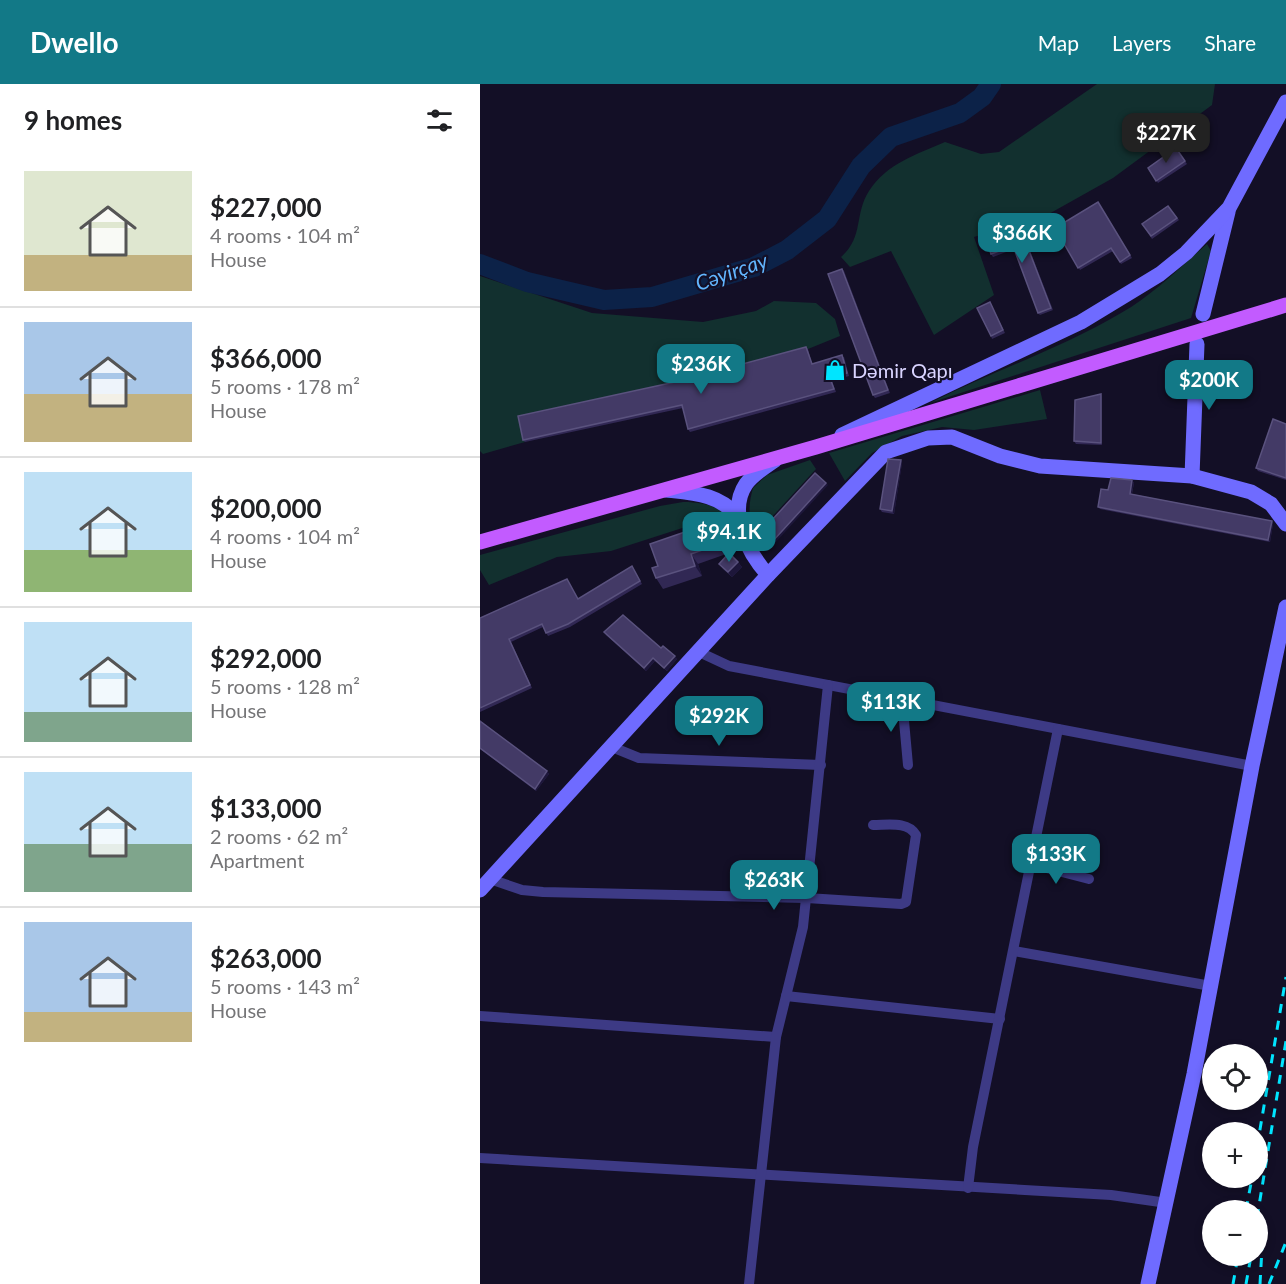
<!DOCTYPE html>
<html lang="en">
<head>
<meta charset="utf-8">
<style>
	:root { --surface:#fff; --page:#f6f6f6; --text:#202124; --muted:#757577; --line:#e0e0e0; --accent:#127987 }
	body { margin:0; font-family:Lato,sans-serif; background:var(--page); color:var(--text); height:100vh; display:flex; flex-direction:column; font-size:22px; white-space:nowrap }
	* { box-sizing:border-box; margin:0 }
	p { font-size:20px; color:var(--muted) }
	.icon { flex:none; width:33px; height:33px; fill:none; stroke:currentColor; stroke-width:2; stroke-linecap:round; stroke-linejoin:round }
	.map { position:relative; flex:1; overflow:hidden }
	.drawer { display:flex; flex-direction:column; background:var(--surface); width:480px }
	.drawer>* { flex:none }
	.fabs { position:absolute; left:722px; top:960px; display:grid; gap:12px }
	.fabs a { display:grid; place-items:center; width:66px; height:66px; border-radius:50%; background:var(--surface); box-shadow:0 3px 9px #0003; font-size:30px }
	.price { position:absolute; translate:-50% -51px; padding:0 14px; border-radius:12px; background:var(--accent); color:#fff; font-size:20px; line-height:39px; filter:drop-shadow(0 2px 3px #0008) }
	.price::after { content:''; position:absolute; left:50%; top:36px; width:18px; height:14px; margin-left:-9px; background:inherit; clip-path:polygon(0 0,100% 0,50% 100%) }
	.price.selected { background:#222; color:#fff }
	ul { padding:0; list-style:none }
	li { display:flex; align-items:center; gap:18px; height:150px; padding:0 24px }
	li+li { border-top:2px solid var(--line) }
	li span { display:grid; place-items:center; flex:none; width:168px; height:120px; border-radius:0px; color:#555 }
	li>.icon { margin-inline-start:auto }
	span .icon { width:72px; height:72px; fill:#fffc; stroke-width:1 }
	li b { font-size:26px }
	h2 { display:flex; justify-content:space-between; align-items:center; height:72px; padding:0 24px; font-size:26px }
	header { display:flex; align-items:center; gap:36px; box-sizing:border-box; height:84px; padding:0 30px; background:var(--accent); color:#fff }
	header strong { font-size:28px }
	nav { display:flex; gap:33px; margin-inline-start:auto; font-size:21px }
	main { display:flex; flex:1; min-height:0 }
	.map>svg:first-child { display:block }
</style>
</head>
<body>
<header>
<strong>Dwello</strong>
<nav><a>Map</a><a>Layers</a><a>Share</a></nav>
</header>
<main>
<section class="drawer">
<h2>9 homes<svg class="icon" aria-label="filters" viewBox="0 0 24 24"><path d="M4 7h16M4 17h16"/><circle cx="9" cy="7" r="2"/><circle cx="15" cy="17" r="2"/></svg></h2>
<ul>
<li><span style="background:linear-gradient(#dfe7d0 70%,#c2b280 0)"><svg class="icon" aria-label="home" viewBox="0 0 24 24"><path d="M3 11l9-7 9 7M6 9v11h12V9"/></svg></span><div><b>$227,000</b><p>4 rooms · 104 m²</p><p>House</p></div></li>
<li><span style="background:linear-gradient(#a9c7e8 60%,#c2b280 0)"><svg class="icon" aria-label="home" viewBox="0 0 24 24"><path d="M3 11l9-7 9 7M6 9v11h12V9"/></svg></span><div><b>$366,000</b><p>5 rooms · 178 m²</p><p>House</p></div></li>
<li><span style="background:linear-gradient(#bfe0f5 65%,#8fb573 0)"><svg class="icon" aria-label="home" viewBox="0 0 24 24"><path d="M3 11l9-7 9 7M6 9v11h12V9"/></svg></span><div><b>$200,000</b><p>4 rooms · 104 m²</p><p>House</p></div></li>
<li><span style="background:linear-gradient(#bfe0f5 75%,#7fa58c 0)"><svg class="icon" aria-label="home" viewBox="0 0 24 24"><path d="M3 11l9-7 9 7M6 9v11h12V9"/></svg></span><div><b>$292,000</b><p>5 rooms · 128 m²</p><p>House</p></div></li>
<li><span style="background:linear-gradient(#bfe0f5 60%,#7fa58c 0)"><svg class="icon" aria-label="home" viewBox="0 0 24 24"><path d="M3 11l9-7 9 7M6 9v11h12V9"/></svg></span><div><b>$133,000</b><p>2 rooms · 62 m²</p><p>Apartment</p></div></li>
<li><span style="background:linear-gradient(#a9c7e8 75%,#c2b280 0)"><svg class="icon" aria-label="home" viewBox="0 0 24 24"><path d="M3 11l9-7 9 7M6 9v11h12V9"/></svg></span><div><b>$263,000</b><p>5 rooms · 143 m²</p><p>House</p></div></li>
</ul>
</section>
<div class="map">
<svg width="806" height="1200" viewBox="0 0 806 1200">
	<rect width="100%" height="100%" fill="#130f26"/>
	<g fill="#12302f">
		<path d="M 617,0 L 735,0 L 732,21 L 633,94 L 567,131 L 494,153 L 514,211 L 454,251 L 411,167 L 370,183 L 361,173 C 384,153 374,130 389,107 C 406,80 437,70 465,58 L 501,70 L 519,68 Z"/>
		<path d="M 727,160 L 731,167 L 711,234 L 450,319 C 513,287 580,265 641,229 C 673,211 699,184 727,160 Z"/>
		<path d="M 0,192 L 112,229 L 223,238 L 276,227 L 294,217 L 336,219 L 355,235 L 360,252 L 328,265 L 197,300 L 40,335 L 45,358 L 3,370 L 0,367 Z"/>
		<path d="M 560,306 L 567,335 L 494,346 L 462,343 L 422,352 L 392,369 L 365,397 L 349,369 Z"/>
		<path d="M 330,376 L 336,385 L 279,447 C 266,436 269,418 273,404 L 287,391 Z"/>
		<path d="M 203,418 C 221,418 234,421 248,431 L 249,436 L 221,438 L 131,467 L 77,473 L 9,501 L 0,486 L 0,471 L 180,422 Z"/>
	</g>
	<g fill="none" stroke-linecap="round" stroke-linejoin="round">
		<path stroke="#0c2248" stroke-width="20" d="M 0,180 L 47,198 L 124,216 L 172,213 L 274,183 L 307,166 L 347,135 L 381,82 L 411,53 L 480,29 L 502,13 L 511,0"/>
		<g stroke="#3d3a85" stroke-width="10">
			<path d="M 219,568 L 249,582 L 772,682"/>
			<path d="M 422,615 L 428,681"/>
			<path d="M 132,663 L 159,674 L 341,681"/>
			<path d="M 551,780 L 609,795"/>
			<path d="M 10,795 L 42,806 L 63,808 L 327,814 L 421,820 L 426,818 L 436,751 C 428,737 408,741 393,741"/>
			<path d="M 534,867 L 731,902"/>
			<path d="M 306,912 L 520,935"/>
			<path d="M 0,932 L 296,953"/>
			<path d="M 0,1074 L 631,1111 L 687,1119"/>
			<path d="M 488,1104 L 493,1063 L 578,645"/>
			<path d="M 269,1200 L 296,953 L 323,843 L 348,601"/>
		</g>
		<g stroke="#6f6bff" stroke-width="15">
			<path d="M 723,230 L 748,128"/>
			<path d="M 362,351 L 601,238 L 680,190 L 706,169 L 749,124 L 806,18"/>
			<path d="M 712,392 L 717,260"/>
			<path d="M 186,406 C 214,409 240,410 259,434"/>
			<path d="M 288,491 C 268,469 247,428 266,400 C 273,390 285,383 295,376"/>
			<path d="M 0,806 L 288,491 L 406,368 L 448,354 L 472,353 L 520,372 L 560,382 L 712,392 L 771,408 L 791,420 L 806,440"/>
			<path d="M 668,1200 L 714,990 L 772,682 L 806,523"/>
		</g>
		<path stroke="#c25bff" stroke-width="15" d="M 0,458 L 336,363 L 806,221"/>
		<g stroke="#00e5ff" stroke-width="3" stroke-dasharray="9 8" stroke-linecap="butt">
			<path d="M 777,1063 L 806,893"/>
			<path d="M 766,1126 L 772,1094"/>
			<path d="M 777,1134 L 806,957"/>
			<path d="M 753,1200 L 758,1172"/>
			<path d="M 766,1200 L 771,1172"/>
			<path d="M 780,1200 L 782,1164"/>
			<path d="M 789,1200 L 806,1158"/>
		</g>
	</g>
	<g fill="#312854">
		<path d="M 696,64 L 707,80 L 678,99 L 668,84 Z"/>
		<path d="M 618,118 L 652,174 L 641,180 L 633,167 L 600,186 L 575,144 Z"/>
		<path d="M 688,122 L 699,136 L 672,155 L 662,140 Z"/>
		<path d="M 540,143 L 542,146 L 573,226 L 560,231 L 558,229 L 534,165 L 513,173 L 511,170 Z"/>
		<path d="M 362,185 L 364,187 L 410,309 L 395,314 L 393,311 Z"/>
		<path d="M 510,218 L 525,249 L 512,255 L 511,252 Z"/>
		<path d="M 326,263 L 328,265 L 332,280 L 364,273 L 369,292 L 352,297 L 356,308 L 210,348 L 208,345 L 203,324 L 45,358 L 43,356 L 195,298 Z"/>
		<path d="M 622,313 L 622,361 L 596,360 L 594,357 Z"/>
		<path d="M 806,340 L 806,396 L 778,387 L 776,384 Z"/>
		<path d="M 421,376 L 422,379 L 414,430 L 402,428 L 400,425 Z"/>
		<path d="M 652,396 L 654,399 L 652,410 L 792,437 L 793,440 L 790,458 L 620,425 L 618,423 L 628,406 Z"/>
		<path d="M 230,442 L 242,451 L 249,469 L 218,480 L 222,492 L 183,505 L 176,494 L 178,482 Z"/>
		<path d="M 258,478 L 262,483 L 252,493 L 243,485 L 239,480 Z"/>
		<path d="M 152,482 L 162,500 L 90,543 L 68,552 L 63,543 L 31,558 L 52,604 L 0,628 L 0,534 L 87,495 L 98,515 Z"/>
		<path d="M 124,548 L 181,564 L 197,575 L 187,587 L 175,577 L 166,587 L 126,551 Z"/>
		<path d="M 0,637 L 67,687 L 69,690 L 56,707 L 0,665 Z"/>
	</g>
	<g fill="#1d163a">
		<path d="M 540,143 L 542,146 L 573,226 L 571,224 Z"/>
		<path d="M 362,185 L 364,187 L 410,309 L 408,306 Z"/>
		<path d="M 621,310 L 622,313 L 622,361 L 621,359 Z"/>
		<path d="M 421,376 L 422,379 L 414,430 L 412,427 Z"/>
		<path d="M 652,396 L 654,399 L 651,412 L 650,410 Z"/>
		<path d="M 346,399 L 348,401 L 294,460 L 292,458 Z"/>
		<path d="M 792,437 L 793,440 L 790,458 L 788,456 Z"/>
		<path d="M 235,440 L 242,451 L 249,469 L 242,459 Z"/>
		<path d="M 211,470 L 218,480 L 222,492 L 215,482 Z"/>
		<path d="M 258,478 L 262,483 L 252,493 L 248,488 Z"/>
		<path d="M 195,572 L 197,575 L 187,587 L 184,584 Z"/>
		<path d="M 173,574 L 175,577 L 166,587 L 164,584 Z"/>
		<path d="M 67,687 L 69,690 L 56,707 L 55,705 Z"/>
	</g>
	<g fill="#433a66" stroke="#5a527e" stroke-width="1.5">
		<path d="M 696,64 L 705,77 L 676,97 L 668,84 Z"/>
		<path d="M 618,118 L 650,171 L 640,178 L 631,164 L 598,184 L 575,144 Z"/>
		<path d="M 688,122 L 697,134 L 671,152 L 662,140 Z"/>
		<path d="M 540,143 L 571,224 L 558,229 L 533,162 L 511,170 L 506,156 Z"/>
		<path d="M 362,185 L 408,306 L 393,311 L 348,190 Z"/>
		<path d="M 510,218 L 523,246 L 511,252 L 497,224 Z"/>
		<path d="M 326,263 L 332,280 L 362,271 L 367,289 L 350,294 L 354,305 L 208,345 L 202,321 L 43,356 L 38,332 L 195,298 Z"/>
		<path d="M 621,310 L 621,359 L 594,357 L 595,316 Z"/>
		<path d="M 793,335 L 806,340 L 806,394 L 776,384 Z"/>
		<path d="M 408,375 L 421,376 L 412,427 L 400,425 Z"/>
		<path d="M 335,389 L 346,399 L 292,458 L 281,448 Z"/>
		<path d="M 631,394 L 652,396 L 650,410 L 792,437 L 788,456 L 618,423 L 621,405 L 628,406 Z"/>
		<path d="M 228,440 L 229,443 L 235,440 L 242,459 L 211,470 L 215,482 L 176,494 L 172,484 L 178,482 L 170,460 Z"/>
		<path d="M 249,469 L 258,478 L 248,488 L 239,480 Z"/>
		<path d="M 152,482 L 160,497 L 88,540 L 66,549 L 62,540 L 29,555 L 50,601 L 0,624 L 0,534 L 87,495 L 98,515 Z"/>
		<path d="M 143,531 L 181,564 L 183,562 L 195,572 L 184,584 L 173,574 L 164,584 L 124,548 Z"/>
		<path d="M 0,637 L 67,687 L 55,705 L 0,664 Z"/>
	</g>
	<defs>
		<symbol id="shop-bare" viewBox="-9 -9 18 18"><path d="M-5-2.5h2.3a2.7 3.5 0 0 1 5.4 0H5L5.5 6h-11ZM-1.5-2.5h3a1.5 2.3 0 0 0-3 0Z" fill="#00e5ff" stroke="#130f26" stroke-width="2.5" paint-order="stroke"/></symbol>
	</defs>
	<g fill-rule="evenodd">
		<use href="#shop-bare" x="340" y="271" width="30" height="30"/>
	</g>
	<g text-anchor="middle" dominant-baseline="central" stroke-width="4.5" stroke-linejoin="round" paint-order="stroke">
		<g font-size="20" fill="#d9d4ff" stroke="#130f26" text-anchor="start">
			<text x="372" y="286">Dəmir Qapı</text>
		</g>
		<g font-size="21" font-style="italic" fill="#62b6ff" stroke="#130f26">
			<text transform="translate(251 187) rotate(-19)">Cəyirçay</text>
		</g>
	</g>
</svg>
<div class="fabs">
<a><svg class="icon" aria-label="locate" viewBox="0 0 24 24"><circle cx="12" cy="12" r="6"/><path d="M12 2v4M12 18v4M2 12h4M18 12h4"/></svg></a>
<a>+</a>
<a>−</a>
</div>
<b class="price selected" style="left:686px;top:80px">$227K</b>
<b class="price" style="left:542px;top:180px">$366K</b>
<b class="price" style="left:221px;top:311px">$236K</b>
<b class="price" style="left:729px;top:327px">$200K</b>
<b class="price" style="left:249px;top:479px">$94.1K</b>
<b class="price" style="left:411px;top:649px">$113K</b>
<b class="price" style="left:239px;top:663px">$292K</b>
<b class="price" style="left:576px;top:801px">$133K</b>
<b class="price" style="left:294px;top:827px">$263K</b>
</div>
</main>
</body>
</html>
